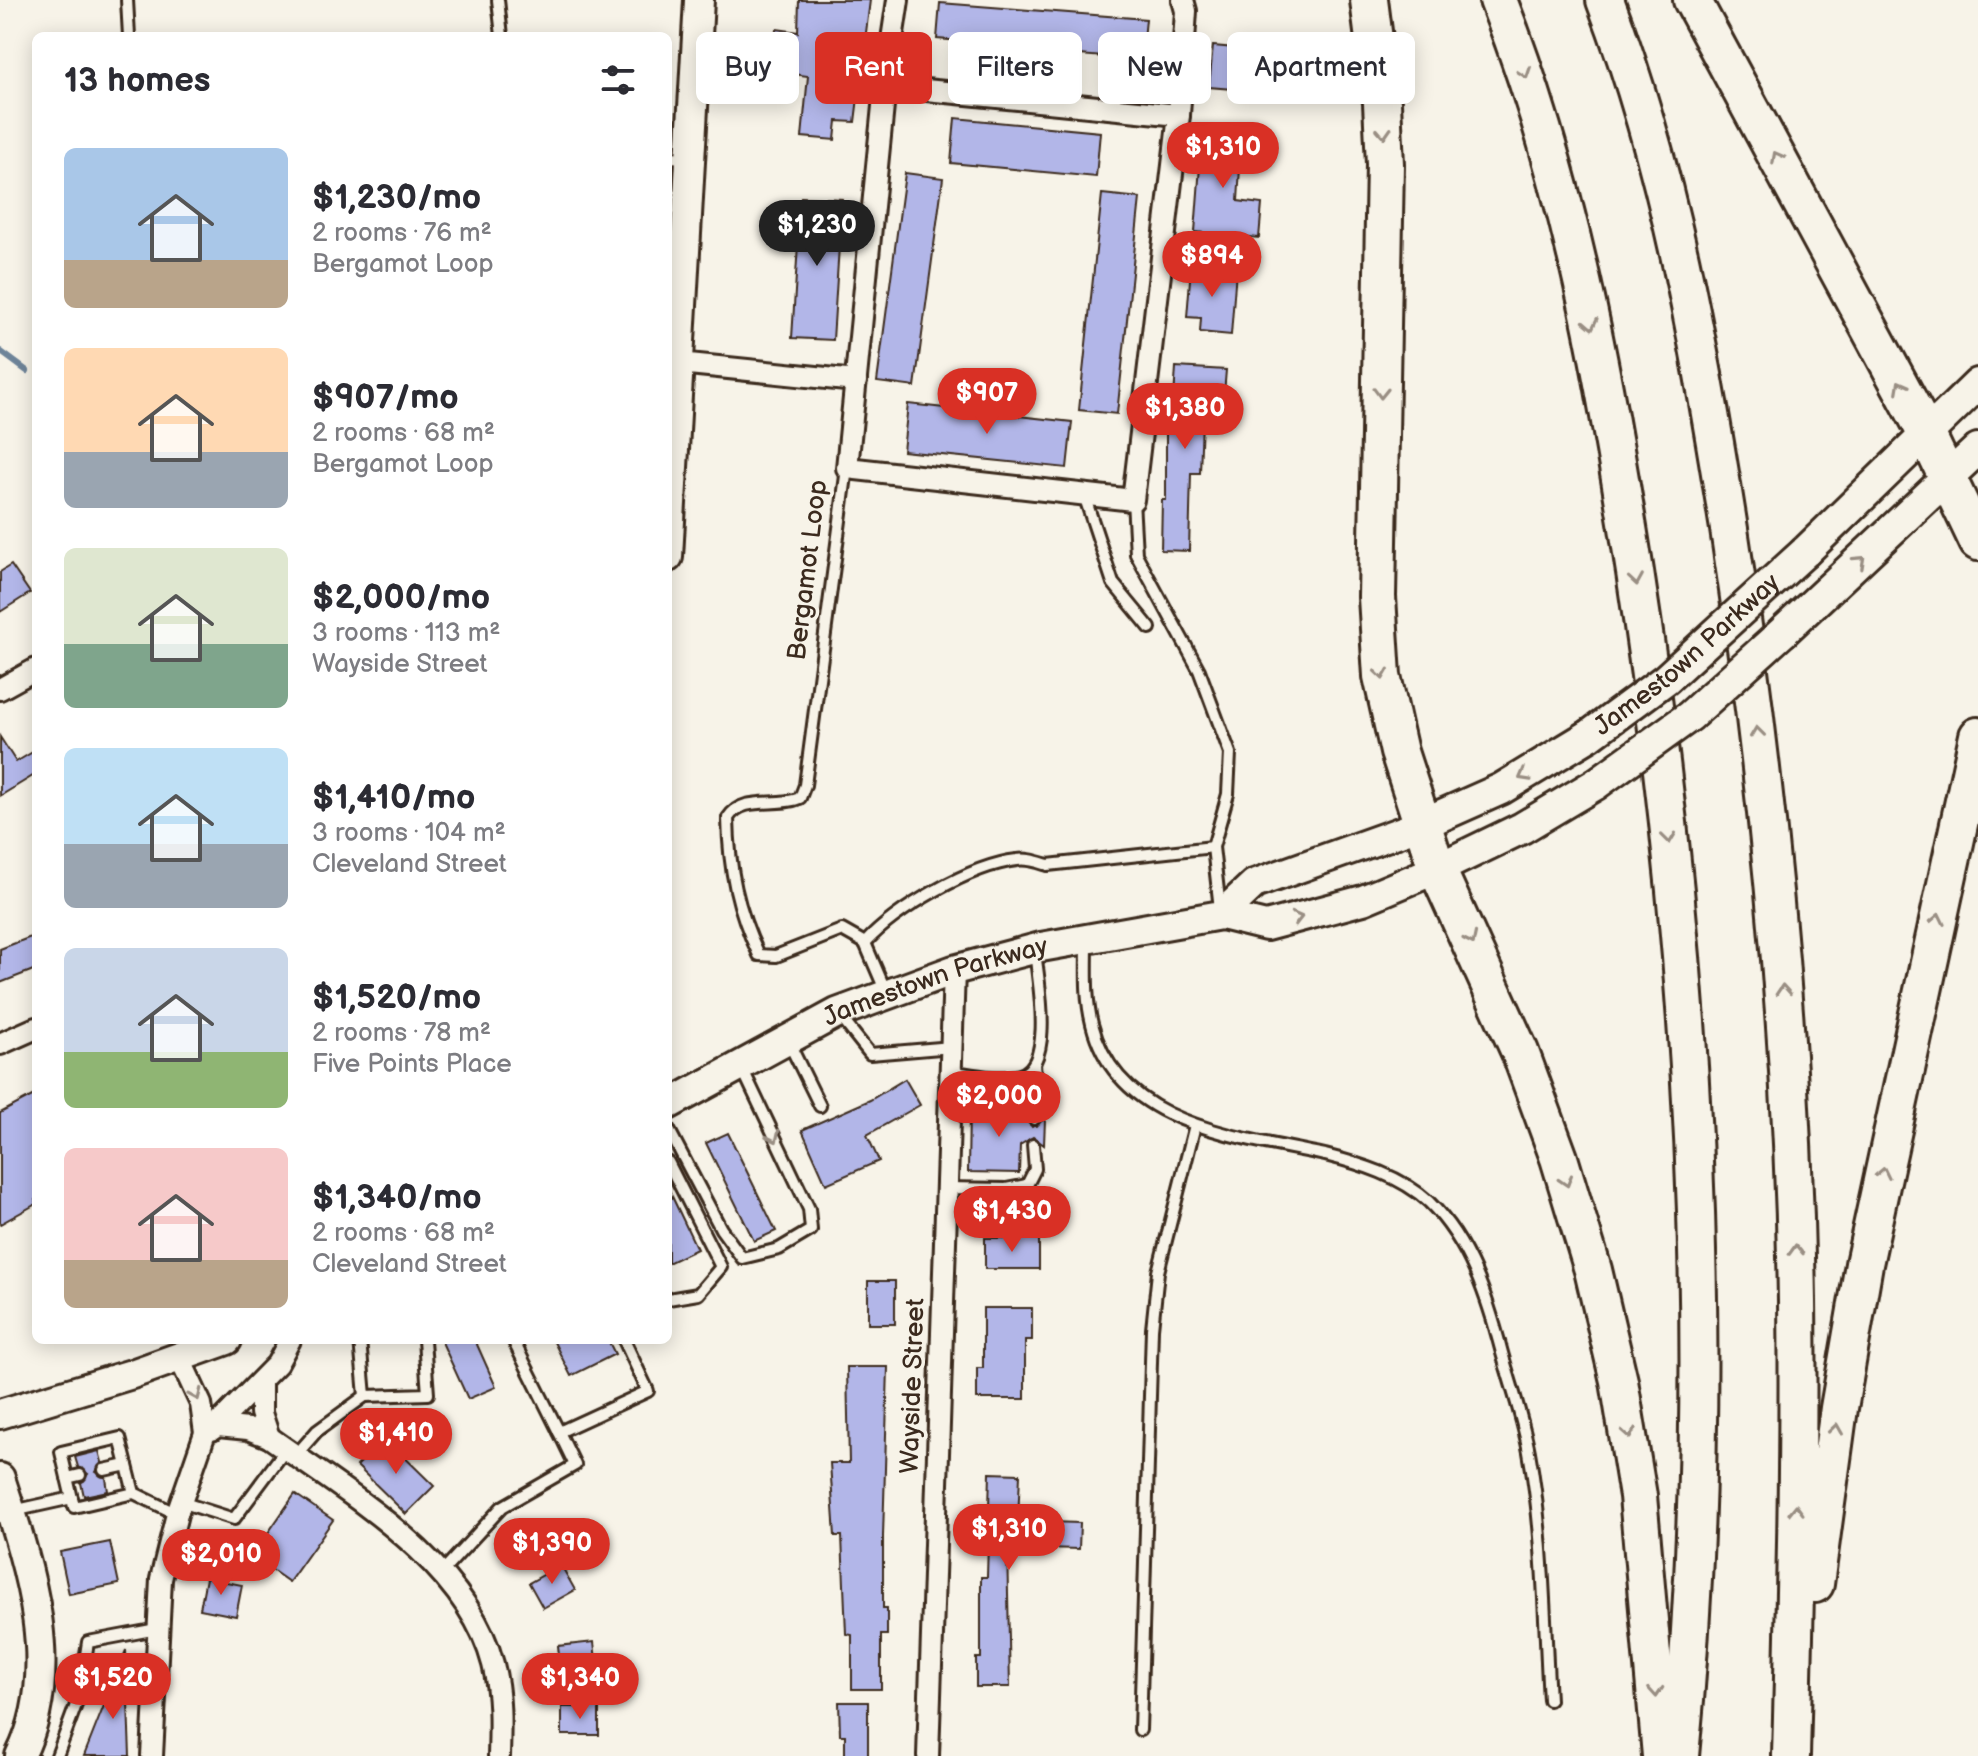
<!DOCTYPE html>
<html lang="en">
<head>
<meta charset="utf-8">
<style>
	:root { --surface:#fff; --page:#f7f7f7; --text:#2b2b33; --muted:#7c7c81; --accent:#d93025 }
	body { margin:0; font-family:"Balsamiq Sans",sans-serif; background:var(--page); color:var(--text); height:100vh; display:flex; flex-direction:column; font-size:30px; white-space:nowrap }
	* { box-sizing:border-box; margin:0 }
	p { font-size:26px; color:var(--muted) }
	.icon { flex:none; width:44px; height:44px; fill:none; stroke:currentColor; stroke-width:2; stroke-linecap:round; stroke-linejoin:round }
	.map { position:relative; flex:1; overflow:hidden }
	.panel { position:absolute; left:32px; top:32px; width:640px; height:1312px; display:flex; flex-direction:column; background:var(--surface); border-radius:12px; box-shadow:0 4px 20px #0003 }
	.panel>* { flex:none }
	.top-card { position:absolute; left:696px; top:32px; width:760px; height:72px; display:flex; gap:16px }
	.price { position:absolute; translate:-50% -68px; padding:0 18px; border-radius:28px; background:var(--accent); color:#fff; font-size:26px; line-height:52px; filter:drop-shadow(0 2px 4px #0008) }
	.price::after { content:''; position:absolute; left:50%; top:48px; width:24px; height:18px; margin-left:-12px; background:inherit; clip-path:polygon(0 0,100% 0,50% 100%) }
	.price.selected { background:#222; color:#fff }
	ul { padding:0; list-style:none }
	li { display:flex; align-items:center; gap:24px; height:200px; padding:0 32px }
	li span { display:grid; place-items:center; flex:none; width:224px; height:160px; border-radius:12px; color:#555 }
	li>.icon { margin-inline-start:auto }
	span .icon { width:96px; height:96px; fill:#fffc; stroke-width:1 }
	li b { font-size:34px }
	h2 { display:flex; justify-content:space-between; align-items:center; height:96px; padding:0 32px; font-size:34px }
	.pill { padding:0 28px; border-radius:12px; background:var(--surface); box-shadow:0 4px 20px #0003; font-size:28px; line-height:72px }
	.pill.selected { background:var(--accent); color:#fff }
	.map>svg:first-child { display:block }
</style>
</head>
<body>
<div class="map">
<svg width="1978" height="1756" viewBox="0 0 1978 1756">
	<rect width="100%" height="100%" fill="#f7f3e8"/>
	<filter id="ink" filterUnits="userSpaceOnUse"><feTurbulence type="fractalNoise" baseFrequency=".0125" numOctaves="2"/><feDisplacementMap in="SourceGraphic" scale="16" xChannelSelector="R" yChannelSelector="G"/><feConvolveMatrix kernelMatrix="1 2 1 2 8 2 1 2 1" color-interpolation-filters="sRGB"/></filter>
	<g filter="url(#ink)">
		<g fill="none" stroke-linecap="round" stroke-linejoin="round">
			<path stroke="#6e8499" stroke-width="6" d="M 0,351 L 27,371"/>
		</g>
		<g fill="#b2b6e8" stroke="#3b2a1e" stroke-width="2">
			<path d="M 799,0 L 870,0 L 855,122 L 837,121 L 835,140 L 802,137 L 808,76 L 771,71 L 776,29 L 798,32 Z"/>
			<path d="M 940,3 L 1146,19 L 1142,60 L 1054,53 L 1053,64 L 1024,62 L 1026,46 L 937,39 Z"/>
			<path d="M 1213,46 L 1246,49 L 1244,67 L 1258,68 L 1256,91 L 1209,87 Z"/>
			<path d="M 955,118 L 1100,132 L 1096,177 L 951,163 Z"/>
			<path d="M 1203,126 L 1233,127 L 1232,166 L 1240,167 L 1238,201 L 1262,204 L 1259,238 L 1195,232 Z"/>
			<path d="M 905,173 L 943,178 L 915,387 L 877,382 Z"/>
			<path d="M 1102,194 L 1140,198 L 1117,414 L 1079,410 Z"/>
			<path d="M 801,197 L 842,199 L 833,340 L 792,338 Z"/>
			<path d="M 1191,267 L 1236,270 L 1231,335 L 1200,332 L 1201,318 L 1187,317 Z"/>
			<path d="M 1176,367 L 1226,370 L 1224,394 L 1203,393 L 1200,473 L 1191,473 L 1189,551 L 1161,550 L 1162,500 L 1166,500 L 1166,430 L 1172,430 Z"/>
			<path d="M 908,404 L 1072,422 L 1067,468 L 903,451 Z"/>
			<path d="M 11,565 L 30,593 L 0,612 L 0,572 Z"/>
			<path d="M 0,737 L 16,762 L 36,750 L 36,774 L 0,796 Z"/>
			<path d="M 36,935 L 36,969 L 0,983 L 0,949 Z"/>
			<path d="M 905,1079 L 920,1105 L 867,1135 L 879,1161 L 826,1184 L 802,1130 L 870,1100 Z"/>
			<path d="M 36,1094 L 36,1204 L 0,1224 L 0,1113 Z"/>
			<path d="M 978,1104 L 1012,1105 L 1012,1112 L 1021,1112 L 1020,1118 L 1026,1118 L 1032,1127 L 1045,1119 L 1044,1145 L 1033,1137 L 1020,1145 L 1019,1173 L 968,1172 L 969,1111 L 978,1111 Z"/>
			<path d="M 728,1133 L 776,1231 L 754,1241 L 706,1143 Z"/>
			<path d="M 668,1188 L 697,1249 L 668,1263 Z"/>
			<rect x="985" y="1238" width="54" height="31"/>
			<rect x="868" y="1281" width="27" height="43"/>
			<path d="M 983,1308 L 1032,1308 L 1032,1340 L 1025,1340 L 1025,1399 L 977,1399 L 977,1368 L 983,1368 Z"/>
			<path d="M 441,1340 L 475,1340 L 496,1387 L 468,1399 Z"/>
			<path d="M 553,1340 L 608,1340 L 615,1354 L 571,1376 Z"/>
			<path d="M 847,1367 L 888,1367 L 883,1536 L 883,1608 L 887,1608 L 887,1635 L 881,1635 L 881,1689 L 852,1689 L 852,1635 L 846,1634 L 842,1536 L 835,1536 L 830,1463 L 849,1463 Z"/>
			<path d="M 385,1438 L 434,1486 L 406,1514 L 357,1466 Z"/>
			<path d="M 99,1451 L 102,1462 L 96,1472 L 106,1478 L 108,1491 L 84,1496 L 81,1483 L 88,1474 L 78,1467 L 75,1457 Z"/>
			<path d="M 990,1473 L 1020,1474 L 1018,1521 L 1080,1523 L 1079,1549 L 1007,1547 L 1010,1687 L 976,1687 L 976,1658 L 981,1658 L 981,1577 L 987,1577 Z"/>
			<path d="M 295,1494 L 333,1520 L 289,1582 L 252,1556 Z"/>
			<path d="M 110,1542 L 119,1584 L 69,1594 L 60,1552 Z"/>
			<path d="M 561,1565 L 575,1590 L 543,1608 L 529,1583 Z"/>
			<path d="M 206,1578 L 242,1585 L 236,1616 L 200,1609 Z"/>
			<path d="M 594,1642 L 597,1670 L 561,1674 L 558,1646 Z"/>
			<path d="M 126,1650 L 130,1756 L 84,1756 Z"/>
			<path d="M 839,1702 L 868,1702 L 868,1756 L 845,1756 L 845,1735 L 840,1735 Z"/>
			<rect x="562" y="1707" width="37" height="28"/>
		</g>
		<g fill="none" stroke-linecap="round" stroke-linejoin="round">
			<defs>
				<g id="lane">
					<path d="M 127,0 L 129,36"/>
					<path d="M 498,0 L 502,36"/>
					<path d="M 668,157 L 689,158"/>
					<path d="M 847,468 L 805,785 L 800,798 C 777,808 743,794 728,818 C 729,869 737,909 759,955 L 776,956 L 842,930 L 865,943 L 886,992"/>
					<path d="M 1084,495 L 1113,583 L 1150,628"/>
					<path d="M 1133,500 L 1136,554 L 1199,670 L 1230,753 L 1228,794 L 1213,847 L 1220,909"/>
					<path d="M 1087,940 C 1087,968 1085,997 1092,1024 C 1118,1127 1239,1136 1325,1155 C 1361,1164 1401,1176 1429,1202 C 1470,1242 1488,1299 1502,1353 C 1511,1385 1523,1419 1529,1452 C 1544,1533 1544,1617 1549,1700"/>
					<path d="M 865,943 C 896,909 971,865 1017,860 C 1027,858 1038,862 1048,865 L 1213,847"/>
					<path d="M 839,1015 L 870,1054 L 952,1047"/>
					<path d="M 788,1041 L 820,1106"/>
					<path d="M 1034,1064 L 1037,1100 L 1034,1119"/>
					<path d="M 950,1071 C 971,1074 999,1081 1020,1075 C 1055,1065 1038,979 1035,952"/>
					<path d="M 668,1128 L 721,1229 L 742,1258 L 779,1249 L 811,1230 L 809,1209 L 742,1068"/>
					<path d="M 668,1162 L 721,1267 L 698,1294 L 668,1299"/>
					<path d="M 946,1188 L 1006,1189 L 1027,1185 L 1035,1169 L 1033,1145"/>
					<path d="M 360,1340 L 365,1396 L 428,1394 L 424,1340"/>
					<path d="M 513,1340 L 559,1432 L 648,1391 L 624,1340"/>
					<path d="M 295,1456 L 317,1431 L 365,1396"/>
					<path d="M 104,1470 L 127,1465"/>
					<path d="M 67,1478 L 80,1475"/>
					<path d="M 134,1493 L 120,1438 L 61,1452 L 74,1507 L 134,1493 L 177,1514"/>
					<path d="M 181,1502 L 234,1519 L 286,1449"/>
					<path d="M 13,1511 L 72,1498"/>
					<path d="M 442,1572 L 502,1507 L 575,1465 L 559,1432"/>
					<path d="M 1140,1730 L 1152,1329 L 1158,1272 L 1195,1125"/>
					<path d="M 57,1756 L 80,1694 L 88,1642 L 157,1629"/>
				</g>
				<g id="street">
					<path d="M 898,0 L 885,86 L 847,468 L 1133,500 L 1179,115 L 1186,11 L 1183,0"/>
					<path d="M 885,86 L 1179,115"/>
					<path d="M 679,363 L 856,381"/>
					<path d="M 0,689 L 36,669"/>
					<path d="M 0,1044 L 36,1028"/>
					<path d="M 261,1381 L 261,1413 L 269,1437"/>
					<path d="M 218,1426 L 248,1429 L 269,1437 C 350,1495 467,1563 493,1664 C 501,1695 500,1725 499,1756"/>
					<path d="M 212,1430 L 277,1364 L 290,1340"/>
					<path d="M 152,1756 L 161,1579 L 177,1514 L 205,1433 L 201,1404 L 180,1359"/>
					<path d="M 928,1756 L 954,970"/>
				</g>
				<g id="secondary">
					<path d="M 668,557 L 699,0"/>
					<path d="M 1221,915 L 1254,884 L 1422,824"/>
					<path id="s1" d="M 668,1105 L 837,1013 L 954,970 L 1041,947 L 1221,915 L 1266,926 L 1363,900 L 1437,869"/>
					<path d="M 0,1414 L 132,1374 L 227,1340"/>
					<path d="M 0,1478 C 28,1564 64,1669 20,1756"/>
				</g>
				<g id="primary">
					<path d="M 1805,552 L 1978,384"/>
					<path d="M 1784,631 L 1978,449"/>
					<path d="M 1422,824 L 1501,789 L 1590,735"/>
					<path d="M 1437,869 L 1522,828 L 1596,784"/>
				</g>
				<g id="highway">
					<path d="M 1369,0 L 1382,103 L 1385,164 L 1377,597 L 1382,676 L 1399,752 L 1437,869 L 1520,1052 L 1559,1158 L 1593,1270 L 1619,1381 L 1638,1496 L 1661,1756"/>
					<path d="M 1498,0 C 1570,183 1605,378 1635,572 C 1695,963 1718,1362 1680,1756"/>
					<path d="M 1605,0 C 1669,168 1701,351 1729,529 C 1768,785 1793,1042 1797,1301 C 1799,1453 1795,1604 1791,1756"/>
					<path d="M 1692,0 L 1927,435 L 1978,542"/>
					<path d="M 1815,1584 L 1839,1408 L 1864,1264 L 1978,736"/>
				</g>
			</defs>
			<use href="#lane" stroke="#3b2a1e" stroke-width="16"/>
			<use href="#street" stroke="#3b2a1e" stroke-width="26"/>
			<use href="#secondary" stroke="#3b2a1e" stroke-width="34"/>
			<use href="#primary" stroke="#3b2a1e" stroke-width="36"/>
			<use href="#highway" stroke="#3b2a1e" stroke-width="42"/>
			<use href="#lane" stroke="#f7f3e8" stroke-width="10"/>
			<use href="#street" stroke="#f7f3e8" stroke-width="20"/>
			<use href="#secondary" stroke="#f7f3e8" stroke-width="28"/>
			<use href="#primary" stroke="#f7f3e8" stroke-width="30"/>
			<use href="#highway" stroke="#f7f3e8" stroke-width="36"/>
			<defs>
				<g id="primary-bridge">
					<path id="s2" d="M 1590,735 L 1666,679 L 1805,552"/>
					<path d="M 1596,784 L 1690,716 L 1784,631"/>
				</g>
			</defs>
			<use href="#primary-bridge" stroke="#3b2a1e" stroke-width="36" stroke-linecap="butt"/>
			<use href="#primary-bridge" stroke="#f7f3e8" stroke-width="30"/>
		</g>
		<defs><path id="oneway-chevron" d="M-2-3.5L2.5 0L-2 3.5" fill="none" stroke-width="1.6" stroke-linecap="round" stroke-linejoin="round" transform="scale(2)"/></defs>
		<g stroke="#998e83">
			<use href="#oneway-chevron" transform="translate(1525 73) rotate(71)"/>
			<use href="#oneway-chevron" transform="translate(1384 133) rotate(87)"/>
			<use href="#oneway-chevron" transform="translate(1777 157) rotate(-118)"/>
			<use href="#oneway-chevron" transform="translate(1591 324) rotate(78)"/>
			<use href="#oneway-chevron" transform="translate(1901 386) rotate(-118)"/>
			<use href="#oneway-chevron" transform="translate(1381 393) rotate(91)"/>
			<use href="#oneway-chevron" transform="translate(1860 561) rotate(-43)"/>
			<use href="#oneway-chevron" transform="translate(1636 580) rotate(81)"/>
			<use href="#oneway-chevron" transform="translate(1382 674) rotate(82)"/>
			<use href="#oneway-chevron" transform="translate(1757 732) rotate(-97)"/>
			<use href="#oneway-chevron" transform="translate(1524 776) rotate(151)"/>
			<use href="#oneway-chevron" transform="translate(1669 838) rotate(83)"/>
			<use href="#oneway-chevron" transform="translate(1297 918) rotate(-14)"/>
			<use href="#oneway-chevron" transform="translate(1938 919) rotate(-78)"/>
			<use href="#oneway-chevron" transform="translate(1471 939) rotate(64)"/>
			<use href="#oneway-chevron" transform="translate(1783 990) rotate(-94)"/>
			<use href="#oneway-chevron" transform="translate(774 1137) rotate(65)"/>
			<use href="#oneway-chevron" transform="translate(1883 1173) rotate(-78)"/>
			<use href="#oneway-chevron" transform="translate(1566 1181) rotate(72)"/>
			<use href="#oneway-chevron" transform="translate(1796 1250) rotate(-92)"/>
			<use href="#oneway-chevron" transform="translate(196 1395) rotate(66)"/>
			<use href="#oneway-chevron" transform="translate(1836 1429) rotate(-82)"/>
			<use href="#oneway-chevron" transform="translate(1629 1433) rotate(80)"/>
			<use href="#oneway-chevron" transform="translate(1796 1510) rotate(-89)"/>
			<use href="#oneway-chevron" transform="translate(1656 1692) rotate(86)"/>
		</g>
	</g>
	<g text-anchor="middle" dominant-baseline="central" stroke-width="7" stroke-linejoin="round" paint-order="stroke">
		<g font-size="26" fill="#3b2a1e" stroke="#f7f3e8">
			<text transform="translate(808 570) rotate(-83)">Bergamot Loop</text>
			<text stroke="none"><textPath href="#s2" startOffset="126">Jamestown Parkway</textPath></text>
			<text stroke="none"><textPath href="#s1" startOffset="296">Jamestown Parkway</textPath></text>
			<text transform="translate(913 1386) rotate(-88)">Wayside Street</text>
		</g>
	</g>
</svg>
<b class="price" style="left:1223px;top:190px">$1,310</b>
<b class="price selected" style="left:817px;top:268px">$1,230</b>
<b class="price" style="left:1212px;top:299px">$894</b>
<b class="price" style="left:987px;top:436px">$907</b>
<b class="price" style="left:1185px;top:451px">$1,380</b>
<b class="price" style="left:999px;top:1139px">$2,000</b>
<b class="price" style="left:1012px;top:1254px">$1,430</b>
<b class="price" style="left:396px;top:1476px">$1,410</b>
<b class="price" style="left:1009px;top:1572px">$1,310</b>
<b class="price" style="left:552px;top:1586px">$1,390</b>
<b class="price" style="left:221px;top:1597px">$2,010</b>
<b class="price" style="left:113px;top:1721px">$1,520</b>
<b class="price" style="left:580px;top:1721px">$1,340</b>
<div class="top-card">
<a class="pill">Buy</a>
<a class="pill selected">Rent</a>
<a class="pill">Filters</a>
<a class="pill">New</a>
<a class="pill">Apartment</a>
</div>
<section class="panel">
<h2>13 homes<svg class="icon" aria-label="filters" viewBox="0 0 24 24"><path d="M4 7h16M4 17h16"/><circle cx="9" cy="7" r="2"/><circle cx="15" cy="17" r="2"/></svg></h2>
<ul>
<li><span style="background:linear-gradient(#a9c7e8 70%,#b9a48a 0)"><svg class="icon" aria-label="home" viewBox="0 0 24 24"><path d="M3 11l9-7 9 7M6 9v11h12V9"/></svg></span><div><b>$1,230/mo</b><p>2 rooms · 76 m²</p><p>Bergamot Loop</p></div></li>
<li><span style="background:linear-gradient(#ffd9b3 65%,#9aa5b1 0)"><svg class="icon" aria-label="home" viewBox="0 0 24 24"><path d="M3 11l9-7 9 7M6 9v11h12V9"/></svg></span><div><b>$907/mo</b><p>2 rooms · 68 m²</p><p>Bergamot Loop</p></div></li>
<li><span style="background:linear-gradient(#dfe7d0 60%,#7fa58c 0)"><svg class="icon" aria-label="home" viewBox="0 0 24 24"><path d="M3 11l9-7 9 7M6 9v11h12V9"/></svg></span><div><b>$2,000/mo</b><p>3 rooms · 113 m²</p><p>Wayside Street</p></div></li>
<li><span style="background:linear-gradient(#bfe0f5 60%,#9aa5b1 0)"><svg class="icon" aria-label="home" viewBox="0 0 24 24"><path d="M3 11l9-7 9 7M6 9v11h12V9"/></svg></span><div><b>$1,410/mo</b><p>3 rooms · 104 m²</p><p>Cleveland Street</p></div></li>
<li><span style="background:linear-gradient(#c9d6e8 65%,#8fb573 0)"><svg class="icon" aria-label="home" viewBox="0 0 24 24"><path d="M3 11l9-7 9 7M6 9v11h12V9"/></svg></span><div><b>$1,520/mo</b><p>2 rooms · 78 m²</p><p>Five Points Place</p></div></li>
<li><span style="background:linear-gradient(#f6c9c9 70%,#b9a48a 0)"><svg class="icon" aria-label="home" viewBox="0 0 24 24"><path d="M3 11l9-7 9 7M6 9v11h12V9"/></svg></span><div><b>$1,340/mo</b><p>2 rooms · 68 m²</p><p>Cleveland Street</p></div></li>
</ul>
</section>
</div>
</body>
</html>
